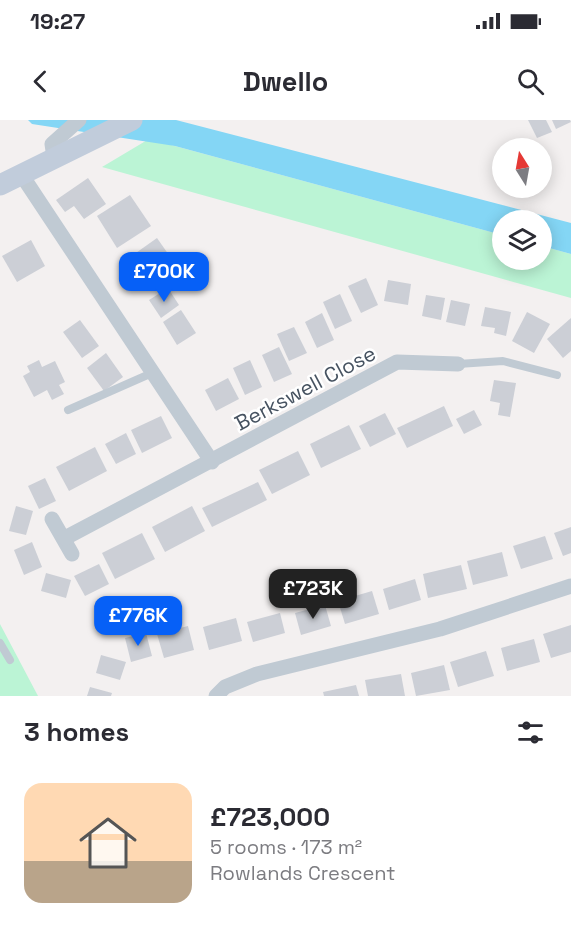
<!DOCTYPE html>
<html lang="en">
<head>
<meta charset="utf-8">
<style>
	:root { --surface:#fff; --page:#f2f2f3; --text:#2b2b33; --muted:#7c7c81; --accent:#0660f7 }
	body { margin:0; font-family:"Space Grotesk",sans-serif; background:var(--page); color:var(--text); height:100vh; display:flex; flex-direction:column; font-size:22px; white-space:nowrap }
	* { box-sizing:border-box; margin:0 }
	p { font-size:20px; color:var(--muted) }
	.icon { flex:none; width:33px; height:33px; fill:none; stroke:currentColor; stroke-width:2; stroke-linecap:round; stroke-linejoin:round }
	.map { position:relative; height:576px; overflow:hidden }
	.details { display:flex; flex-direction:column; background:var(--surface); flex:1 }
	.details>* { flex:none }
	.needle { width:39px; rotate:349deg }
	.fabs { position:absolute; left:492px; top:18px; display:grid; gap:12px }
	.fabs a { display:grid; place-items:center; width:60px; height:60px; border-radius:50%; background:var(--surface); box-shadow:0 3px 15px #0003; font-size:30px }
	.price { position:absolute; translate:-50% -51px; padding:0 14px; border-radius:12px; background:var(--accent); color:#fff; font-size:20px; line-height:39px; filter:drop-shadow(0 2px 3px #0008) }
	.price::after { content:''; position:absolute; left:50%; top:36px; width:18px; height:14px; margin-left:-9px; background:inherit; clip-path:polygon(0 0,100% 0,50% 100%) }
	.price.active { background:#222; color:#fff }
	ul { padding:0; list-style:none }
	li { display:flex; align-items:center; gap:18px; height:150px; padding:0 24px }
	li span { display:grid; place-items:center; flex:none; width:168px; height:120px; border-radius:18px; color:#555 }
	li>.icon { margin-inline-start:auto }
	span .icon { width:72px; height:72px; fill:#fffc; stroke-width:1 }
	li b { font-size:26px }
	h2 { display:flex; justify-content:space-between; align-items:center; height:72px; padding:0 24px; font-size:26px }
	.status { display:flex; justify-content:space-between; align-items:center; height:42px; padding:0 30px; background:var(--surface); direction:ltr }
	.status svg { height:16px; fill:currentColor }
	header { display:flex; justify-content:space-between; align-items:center; height:78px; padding:0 24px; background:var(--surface); font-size:27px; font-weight:800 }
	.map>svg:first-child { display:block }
</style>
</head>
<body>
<div class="status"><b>19:27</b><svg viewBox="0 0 49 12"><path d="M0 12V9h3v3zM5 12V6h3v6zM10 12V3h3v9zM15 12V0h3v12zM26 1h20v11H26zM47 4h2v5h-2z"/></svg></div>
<header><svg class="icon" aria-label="back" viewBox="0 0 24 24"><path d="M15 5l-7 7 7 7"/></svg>Dwello<svg class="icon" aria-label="search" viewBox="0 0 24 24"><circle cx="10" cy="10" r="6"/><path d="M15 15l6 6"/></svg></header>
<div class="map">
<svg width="571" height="576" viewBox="0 0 571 576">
	<rect width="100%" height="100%" fill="#f3f0f0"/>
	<g fill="#bbf4d5">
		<path d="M 149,19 L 502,115 L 502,140 L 542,140 L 542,126 L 571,134 L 571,178 L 102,47 Z"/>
		<path d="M 0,504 L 38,576 L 0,576 Z"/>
	</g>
	<path fill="#84d6f5" d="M 28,0 L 176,0 L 571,103 L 571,134 L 542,126 L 542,100 L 502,100 L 502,115 L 175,26 L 32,4 Z"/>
	<g fill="#cccfd6">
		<path d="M 528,0 L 546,0 L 552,12 L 537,18 Z"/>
		<path d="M 552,0 L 570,0 L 571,2 L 556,9 Z"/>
		<path d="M 88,58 L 106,84 L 84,99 L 74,86 L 65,92 L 56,80 Z"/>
		<path d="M 130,75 L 151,106 L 117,128 L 97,96 Z"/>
		<path d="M 157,118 L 178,148 L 146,170 L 126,140 Z"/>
		<path d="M 31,120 L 45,146 L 17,162 L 2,136 Z"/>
		<path d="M 366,158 L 378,185 L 361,193 L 348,166 Z"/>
		<path d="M 388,160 L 411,164 L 408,185 L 384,181 Z"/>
		<path d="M 168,168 L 179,185 L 161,198 L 149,180 Z"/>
		<path d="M 340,174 L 352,201 L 335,209 L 323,182 Z"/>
		<path d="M 426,175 L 445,178 L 441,200 L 422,196 Z"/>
		<path d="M 451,180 L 470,184 L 465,206 L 446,202 Z"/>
		<path d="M 485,187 L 511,192 L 506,216 L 494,213 L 495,208 L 481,206 Z"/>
		<path d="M 181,190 L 196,213 L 177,225 L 163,202 Z"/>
		<path d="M 527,192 L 550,204 L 534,233 L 512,221 Z"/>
		<path d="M 322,193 L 334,220 L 317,228 L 305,202 Z"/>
		<path d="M 571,198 L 571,231 L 563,238 L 547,219 Z"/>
		<path d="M 80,200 L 99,226 L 82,238 L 63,212 Z"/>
		<path d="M 294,207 L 307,233 L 289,241 L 277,214 Z"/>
		<path d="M 279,227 L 292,254 L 274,262 L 262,235 Z"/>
		<path d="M 106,233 L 123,257 L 104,271 L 87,248 Z"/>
		<path d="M 39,240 L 42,247 L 55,241 L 65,262 L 59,265 L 64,274 L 52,280 L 47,270 L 34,277 L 23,256 L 30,252 L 27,246 Z"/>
		<path d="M 250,240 L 262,267 L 245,275 L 233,248 Z"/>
		<path d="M 228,258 L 239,279 L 216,291 L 205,270 Z"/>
		<path d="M 494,260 L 516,263 L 510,297 L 498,295 L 500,283 L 490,281 Z"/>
		<path d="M 444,286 L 453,306 L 407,328 L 397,308 Z"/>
		<path d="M 474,290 L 482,305 L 464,314 L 456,299 Z"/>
		<path d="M 385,293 L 396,314 L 370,327 L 359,306 Z"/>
		<path d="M 161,296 L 172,318 L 142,333 L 131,310 Z"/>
		<path d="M 349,305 L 361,329 L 321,348 L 310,324 Z"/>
		<path d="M 126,313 L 136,334 L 116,344 L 105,324 Z"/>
		<path d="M 95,327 L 107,351 L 69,371 L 56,347 Z"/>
		<path d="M 298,331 L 310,355 L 272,374 L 259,350 Z"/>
		<path d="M 45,358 L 56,381 L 39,389 L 28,366 Z"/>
		<path d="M 258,362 L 267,380 L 212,407 L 202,388 Z"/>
		<path d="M 16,386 L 33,391 L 26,415 L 9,411 Z"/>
		<path d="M 192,386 L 205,411 L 165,432 L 152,407 Z"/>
		<path d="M 571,407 L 571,433 L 563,436 L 554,413 Z"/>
		<path d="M 142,413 L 155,439 L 115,459 L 102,433 Z"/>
		<path d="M 545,416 L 553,439 L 521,449 L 513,426 Z"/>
		<path d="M 32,422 L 42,447 L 24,455 L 14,430 Z"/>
		<path d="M 502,432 L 508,456 L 473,465 L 467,441 Z"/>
		<path d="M 99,444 L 109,464 L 85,476 L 74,456 Z"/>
		<path d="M 461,445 L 467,469 L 428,478 L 423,454 Z"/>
		<path d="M 46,453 L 71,460 L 66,478 L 41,471 Z"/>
		<path d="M 415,459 L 421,480 L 389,490 L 383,469 Z"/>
		<path d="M 372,471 L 379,494 L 345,504 L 338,481 Z"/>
		<path d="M 325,485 L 331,506 L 301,515 L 295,493 Z"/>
		<path d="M 280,493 L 285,513 L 253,522 L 247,502 Z"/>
		<path d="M 236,498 L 242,521 L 209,530 L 203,507 Z"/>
		<path d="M 571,505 L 571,532 L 551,538 L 543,514 Z"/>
		<path d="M 188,506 L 194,530 L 164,538 L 157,514 Z"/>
		<path d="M 146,513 L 152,536 L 131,542 L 125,518 Z"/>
		<path d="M 534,519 L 540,542 L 507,551 L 501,528 Z"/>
		<path d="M 486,531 L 494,556 L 458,567 L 450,542 Z"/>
		<path d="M 101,535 L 126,542 L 120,560 L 96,553 Z"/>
		<path d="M 444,545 L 450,570 L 416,576 L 411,553 Z"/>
		<path d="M 401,554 L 405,576 L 368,576 L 365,560 Z"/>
		<path d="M 356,565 L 359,576 L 324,576 L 323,572 Z"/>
		<path d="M 90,567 L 112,573 L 111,576 L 87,576 Z"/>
	</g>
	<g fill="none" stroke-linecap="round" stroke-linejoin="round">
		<g stroke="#c0cad3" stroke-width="8">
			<path d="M 458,244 L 503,241 L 557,255"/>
			<path d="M 68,290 L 152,253"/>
			<path d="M 0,523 L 10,540"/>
		</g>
		<g stroke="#c0cad3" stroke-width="15">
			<path d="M 54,38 L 52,24 L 79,0"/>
			<path d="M 21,54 L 212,342"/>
			<path d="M 52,399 L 72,434"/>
			<path d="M 65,418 L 397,242 L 458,244"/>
			<path d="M 216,576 L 225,567 L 257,554 L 440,509 L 571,466"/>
		</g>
		<path stroke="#c1ccdb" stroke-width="21" d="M 0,65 L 132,0"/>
	</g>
	<g text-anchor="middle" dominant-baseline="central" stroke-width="5" stroke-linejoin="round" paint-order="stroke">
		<g font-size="21" fill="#465260" stroke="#fff">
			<text transform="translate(305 268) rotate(-28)">Berkswell Close</text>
		</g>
	</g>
</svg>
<div class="fabs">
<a><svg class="needle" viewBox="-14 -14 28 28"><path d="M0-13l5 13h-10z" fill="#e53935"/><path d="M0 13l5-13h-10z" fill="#7c7c81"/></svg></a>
<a><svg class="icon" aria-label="layers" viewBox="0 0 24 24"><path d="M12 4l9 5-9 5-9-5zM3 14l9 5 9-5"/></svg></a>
</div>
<b class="price" style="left:164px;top:183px">£700K</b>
<b class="price active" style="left:313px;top:500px">£723K</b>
<b class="price" style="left:138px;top:527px">£776K</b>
</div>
<section class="details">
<h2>3 homes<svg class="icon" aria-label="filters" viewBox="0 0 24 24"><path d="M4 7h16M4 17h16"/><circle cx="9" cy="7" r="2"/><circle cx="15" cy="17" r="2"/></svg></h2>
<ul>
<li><span style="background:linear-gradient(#ffd9b3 65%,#b9a48a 0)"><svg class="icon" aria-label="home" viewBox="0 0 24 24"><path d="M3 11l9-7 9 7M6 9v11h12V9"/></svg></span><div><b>£723,000</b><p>5 rooms · 173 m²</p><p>Rowlands Crescent</p></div></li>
</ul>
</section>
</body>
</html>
